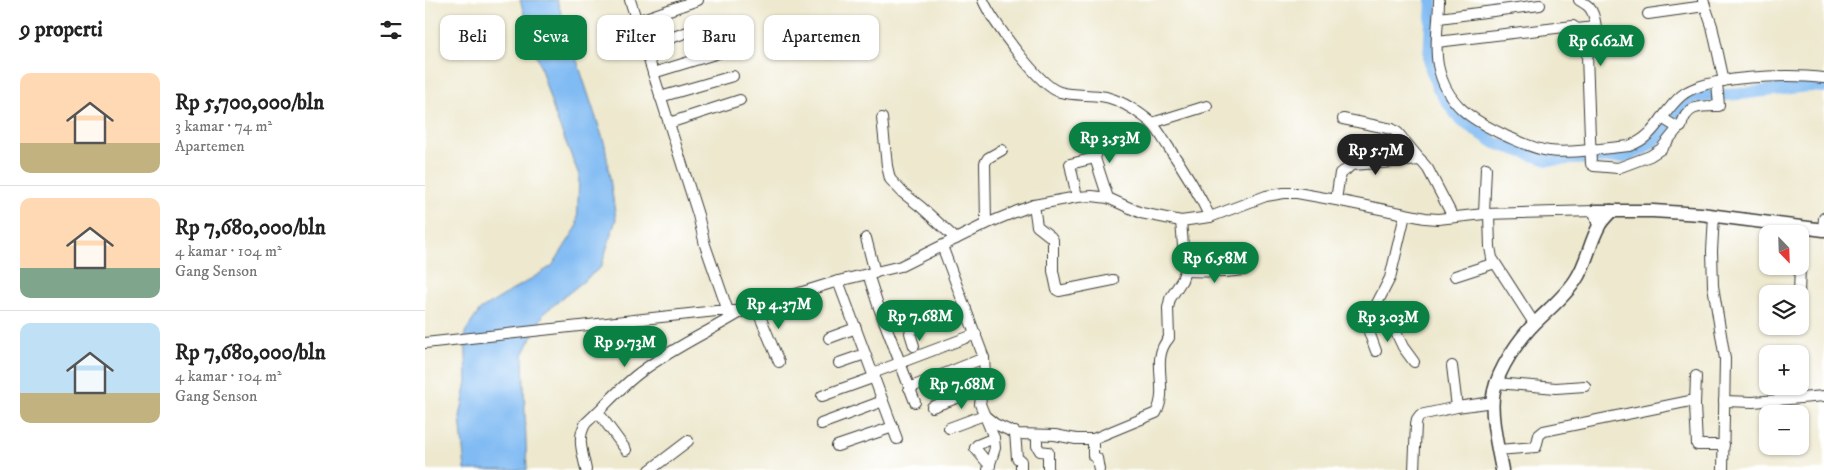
<!DOCTYPE html>
<html lang="id">
<head>
<meta charset="utf-8">
<style>
	:root { --surface:#fff; --page:#f6f6f6; --text:#222; --muted:#767676; --line:#e0e0e0; --accent:#0b8043 }
	body { margin:0; font-family:"IM FELL DW Pica",serif; background:var(--page); color:var(--text); height:100vh; display:flex; flex-direction:column; font-size:19px; white-space:nowrap }
	* { box-sizing:border-box; margin:0 }
	p { font-size:16px; color:var(--muted) }
	.icon { flex:none; width:28px; height:28px; fill:none; stroke:currentColor; stroke-width:2; stroke-linecap:round; stroke-linejoin:round }
	.map { position:relative; flex:1; overflow:hidden }
	.drawer { display:flex; flex-direction:column; background:var(--surface); width:425px }
	.drawer>* { flex:none }
	.top-card { position:absolute; left:15px; top:15px; width:475px; height:45px; display:flex; gap:10px }
	.needle { width:32px; rotate:157deg }
	.buttons { position:absolute; left:1334px; top:225px; display:grid; gap:10px }
	.buttons a { display:grid; place-items:center; width:50px; height:50px; border-radius:10px; background:var(--surface); box-shadow:0 1px 4px #0004; font-size:25px }
	.price { position:absolute; translate:-50% -42px; padding:0 11px; border-radius:18px; background:var(--accent); color:#fff; font-size:16px; line-height:32px; filter:drop-shadow(0 1px 2px #0008) }
	.price::after { content:''; position:absolute; left:50%; top:30px; width:15px; height:11px; margin-left:-8px; background:inherit; clip-path:polygon(0 0,100% 0,50% 100%) }
	.price.current { background:#222; color:#fff }
	ul { padding:0; list-style:none }
	li { display:flex; align-items:center; gap:15px; height:125px; padding:0 20px }
	li+li { border-top:1px solid var(--line) }
	li span { display:grid; place-items:center; flex:none; width:140px; height:100px; border-radius:10px; color:#555 }
	li>.icon { margin-inline-start:auto }
	span .icon { width:60px; height:60px; fill:#fffc; stroke-width:1 }
	li b { font-size:21px }
	h2 { display:flex; justify-content:space-between; align-items:center; height:60px; padding:0 20px; font-size:21px }
	.chip { padding:0 18px; border-radius:10px; background:var(--surface); box-shadow:0 1px 4px #0004; font-size:18px; line-height:45px }
	.chip.current { background:var(--accent); color:#fff }
	main { display:flex; flex:1; min-height:0 }
	.map>svg:first-child { display:block }
</style>
</head>
<body>
<main>
<section class="drawer">
<h2>9 properti<svg class="icon" aria-label="filters" viewBox="0 0 24 24"><path d="M4 7h16M4 17h16"/><circle cx="9" cy="7" r="2"/><circle cx="15" cy="17" r="2"/></svg></h2>
<ul>
<li><span style="background:linear-gradient(#ffd9b3 70%,#c2b280 0)"><svg class="icon" aria-label="home" viewBox="0 0 24 24"><path d="M3 11l9-7 9 7M6 9v11h12V9"/></svg></span><div><b>Rp 5,700,000/bln</b><p>3 kamar · 74 m²</p><p>Apartemen</p></div></li>
<li><span style="background:linear-gradient(#ffd9b3 70%,#7fa58c 0)"><svg class="icon" aria-label="home" viewBox="0 0 24 24"><path d="M3 11l9-7 9 7M6 9v11h12V9"/></svg></span><div><b>Rp 7,680,000/bln</b><p>4 kamar · 104 m²</p><p>Gang Senson</p></div></li>
<li><span style="background:linear-gradient(#bfe0f5 70%,#c2b280 0)"><svg class="icon" aria-label="home" viewBox="0 0 24 24"><path d="M3 11l9-7 9 7M6 9v11h12V9"/></svg></span><div><b>Rp 7,680,000/bln</b><p>4 kamar · 104 m²</p><p>Gang Senson</p></div></li>
</ul>
</section>
<div class="map">
<svg width="1399" height="470" viewBox="0 0 1399 470">
	<rect width="100%" height="100%" fill="#fff"/>
	<filter id="ink" filterUnits="userSpaceOnUse"><feTurbulence type="fractalNoise" baseFrequency=".02" numOctaves="2"/><feDisplacementMap in="SourceGraphic" scale="10" xChannelSelector="R" yChannelSelector="G"/><feConvolveMatrix kernelMatrix="1 2 1 2 8 2 1 2 1" color-interpolation-filters="sRGB"/></filter>
	<filter id="wash" filterUnits="userSpaceOnUse"><feTurbulence type="fractalNoise" baseFrequency=".0096" numOctaves="4" result="noise"/><feDisplacementMap in="SourceGraphic" scale="20" xChannelSelector="R" yChannelSelector="G"/><feGaussianBlur stdDeviation="1.12" result="paint"/><feColorMatrix in="noise" values="0 0 0 0 0 0 0 0 0 0 0 0 0 0 0 0 0 1.4 0 .05"/><feComposite in="paint" operator="in"/></filter>
	<g filter="url(#wash)">
		<rect width="100%" height="100%" fill="#ede8ce"/>
		<path fill="#81bbf3" stroke="#4e6c88" d="M 95,0 L 132,0 L 180,145 L 191,219 L 176,267 L 119,313 L 98,355 L 102,470 L 40,470 L 35,417 L 42,381 L 40,332 L 55,310 L 127,266 L 152,227 L 154,175 L 130,115 Z"/>
		<g fill="none" stroke-linecap="round" stroke-linejoin="round">
			<path stroke="#81bbf3" stroke-width="12" d="M 1007,0 L 1004,59 L 1006,69 L 1013,89 L 1035,120 L 1070,143 L 1123,160 L 1197,157 L 1217,150 L 1240,132 L 1260,104 L 1269,97 L 1314,94 L 1383,86 L 1399,87"/>
		</g>
	</g>
	<g filter="url(#ink)">
		<g fill="none" stroke-linecap="round" stroke-linejoin="round">
			<defs>
				<g id="minor">
					<path d="M 205,0 L 273,215 L 280,245 L 303,311"/>
					<path d="M 558,0 C 566,20 615,87 635,92 C 650,96 666,94 681,97 C 693,100 708,108 718,116 C 729,123 735,134 742,145 C 758,168 773,192 785,217"/>
					<path d="M 1014,0 C 1014,21 1009,44 1013,65 C 1021,105 1047,120 1081,136 C 1095,142 1109,149 1124,151 C 1150,154 1178,148 1204,146 C 1231,137 1236,113 1256,96 C 1280,75 1367,74 1399,78"/>
					<path d="M 1154,0 C 1157,2 1161,4 1164,7 C 1171,15 1173,36 1170,46 C 1168,50 1165,52 1162,55 L 1166,164 L 1169,166 L 1193,168 L 1225,156 L 1236,149 L 1253,128"/>
					<path d="M 1278,0 L 1287,26 L 1299,81"/>
					<path d="M 1223,14 L 1280,6"/>
					<path d="M 1014,18 L 1115,5"/>
					<path d="M 212,21 L 273,0"/>
					<path d="M 1012,42 L 1148,26 L 1152,29 L 1170,27"/>
					<path d="M 220,47 L 291,22"/>
					<path d="M 228,73 L 300,51"/>
					<path d="M 235,97 L 308,76"/>
					<path d="M 457,118 L 462,166 L 465,179 L 477,192 L 496,207 L 531,239"/>
					<path d="M 1237,118 L 1253,128 L 1256,127 C 1261,105 1274,106 1294,106 L 1292,82"/>
					<path d="M 918,119 L 967,129 L 973,133 L 1003,169 L 1028,217"/>
					<path d="M 244,123 L 315,100"/>
					<path d="M 727,123 L 782,106"/>
					<path d="M 676,134 L 676,142 L 670,158 L 683,198"/>
					<path d="M 652,197 L 645,164 L 670,158"/>
					<path d="M 911,200 L 915,173 L 921,170 L 926,165 L 996,160"/>
					<path d="M 609,205 L 612,226 L 626,237 L 628,240 L 628,271 L 632,290 L 634,291 L 688,280"/>
					<path d="M 1059,214 L 1061,168"/>
					<path d="M 1064,214 L 1065,247 L 1067,258 L 1109,323"/>
					<path d="M 1289,215 L 1287,251 L 1288,286 L 1300,359 L 1298,470"/>
					<path d="M 561,224 L 560,163 L 563,158 L 577,150"/>
					<path d="M 1398,230 L 1399,218"/>
					<path d="M 441,238 L 450,273"/>
					<path d="M 517,246 L 559,358 L 560,375 L 555,404 L 569,438 L 570,448 L 563,470"/>
					<path d="M 760,271 L 800,272 L 819,270"/>
					<path d="M 443,274 L 453,305 L 490,402"/>
					<path d="M 1030,276 L 1070,263"/>
					<path d="M 413,281 L 472,439"/>
					<path d="M 1374,294 L 1375,266"/>
					<path d="M 331,307 L 354,362"/>
					<path d="M 948,312 L 967,324 L 978,347 L 989,362"/>
					<path d="M 404,338 L 431,328"/>
					<path d="M 0,343 L 291,311 L 316,311 L 413,281 L 476,266 L 561,224 L 590,212 L 609,205 L 652,197 L 667,196 L 683,198 L 716,213 L 756,221 L 785,217 L 841,196 L 859,193 L 872,193 L 911,200 L 1000,218 L 1013,219 L 1059,214 L 1170,211"/>
					<path d="M 489,346 L 485,333 L 486,330 L 541,309"/>
					<path d="M 951,351 L 944,332 L 944,319 L 965,278 L 980,215"/>
					<path d="M 414,363 L 440,354"/>
					<path d="M 1027,366 L 1032,407"/>
					<path d="M 448,373 L 551,334"/>
					<path d="M 1071,383 L 1131,388 L 1160,386"/>
					<path d="M 484,388 L 559,358"/>
					<path d="M 397,396 L 450,377"/>
					<path d="M 1299,401 L 1328,402 L 1399,396"/>
					<path d="M 1270,405 L 1271,376"/>
					<path d="M 507,407 L 556,389"/>
					<path d="M 173,412 L 201,450"/>
					<path d="M 396,424 L 458,401"/>
					<path d="M 524,428 L 559,415 L 570,424 L 592,434 L 630,435 L 651,439 L 668,439 L 731,413 C 745,388 724,360 744,338 L 743,308 L 745,299 L 757,280 L 760,271 L 756,221"/>
					<path d="M 590,432 L 592,458 L 596,461 L 596,470"/>
					<path d="M 612,435 L 612,446 L 615,451 L 623,452 L 623,470"/>
					<path d="M 668,439 L 668,456 L 672,458 L 674,470"/>
					<path d="M 412,446 L 468,427"/>
					<path d="M 1073,450 L 1111,447 L 1114,435 L 1119,431 L 1265,401 L 1270,405 L 1272,445 L 1299,445"/>
					<path d="M 565,466 L 550,448 L 552,445 L 569,438"/>
					<path d="M 161,470 C 158,453 151,438 161,423 C 180,406 196,386 217,371 C 248,348 283,332 316,312"/>
					<path d="M 225,470 L 263,441"/>
					<path d="M 989,470 L 991,424 L 992,419 L 995,415 L 1032,407 L 1068,402"/>
				</g>
				<g id="major">
					<path d="M 1174,225 L 1170,211 L 1228,211 L 1276,214 L 1399,230"/>
					<path d="M 1077,470 C 1073,449 1064,411 1069,391 C 1074,368 1094,339 1110,323 C 1124,309 1139,297 1150,281 C 1162,264 1164,244 1174,226 C 1177,220 1182,216 1186,211"/>
				</g>
			</defs>
			<use href="#minor" stroke="#3b3b37" stroke-width="12"/>
			<use href="#major" stroke="#3b3b37" stroke-width="15"/>
			<use href="#minor" stroke="#fff" stroke-width="10"/>
			<use href="#major" stroke="#fff" stroke-width="12"/>
		</g>
	</g>
</svg>
<div class="buttons">
<a><svg class="needle" viewBox="-14 -14 28 28"><path d="M0-13l5 13h-10z" fill="#e53935"/><path d="M0 13l5-13h-10z" fill="#767676"/></svg></a>
<a><svg class="icon" aria-label="layers" viewBox="0 0 24 24"><path d="M12 4l9 5-9 5-9-5zM3 14l9 5 9-5"/></svg></a>
<a>+</a>
<a>−</a>
</div>
<b class="price" style="left:1176px;top:67px">Rp 6.62M</b>
<b class="price" style="left:685px;top:164px">Rp 3.53M</b>
<b class="price current" style="left:951px;top:176px">Rp 5.7M</b>
<b class="price" style="left:790px;top:284px">Rp 6.58M</b>
<b class="price" style="left:354px;top:330px">Rp 4.37M</b>
<b class="price" style="left:495px;top:342px">Rp 7.68M</b>
<b class="price" style="left:963px;top:343px">Rp 3.03M</b>
<b class="price" style="left:200px;top:368px">Rp 9.73M</b>
<b class="price" style="left:537px;top:410px">Rp 7.68M</b>
<div class="top-card">
<a class="chip">Beli</a>
<a class="chip current">Sewa</a>
<a class="chip">Filter</a>
<a class="chip">Baru</a>
<a class="chip">Apartemen</a>
</div>
</div>
</main>
</body>
</html>
